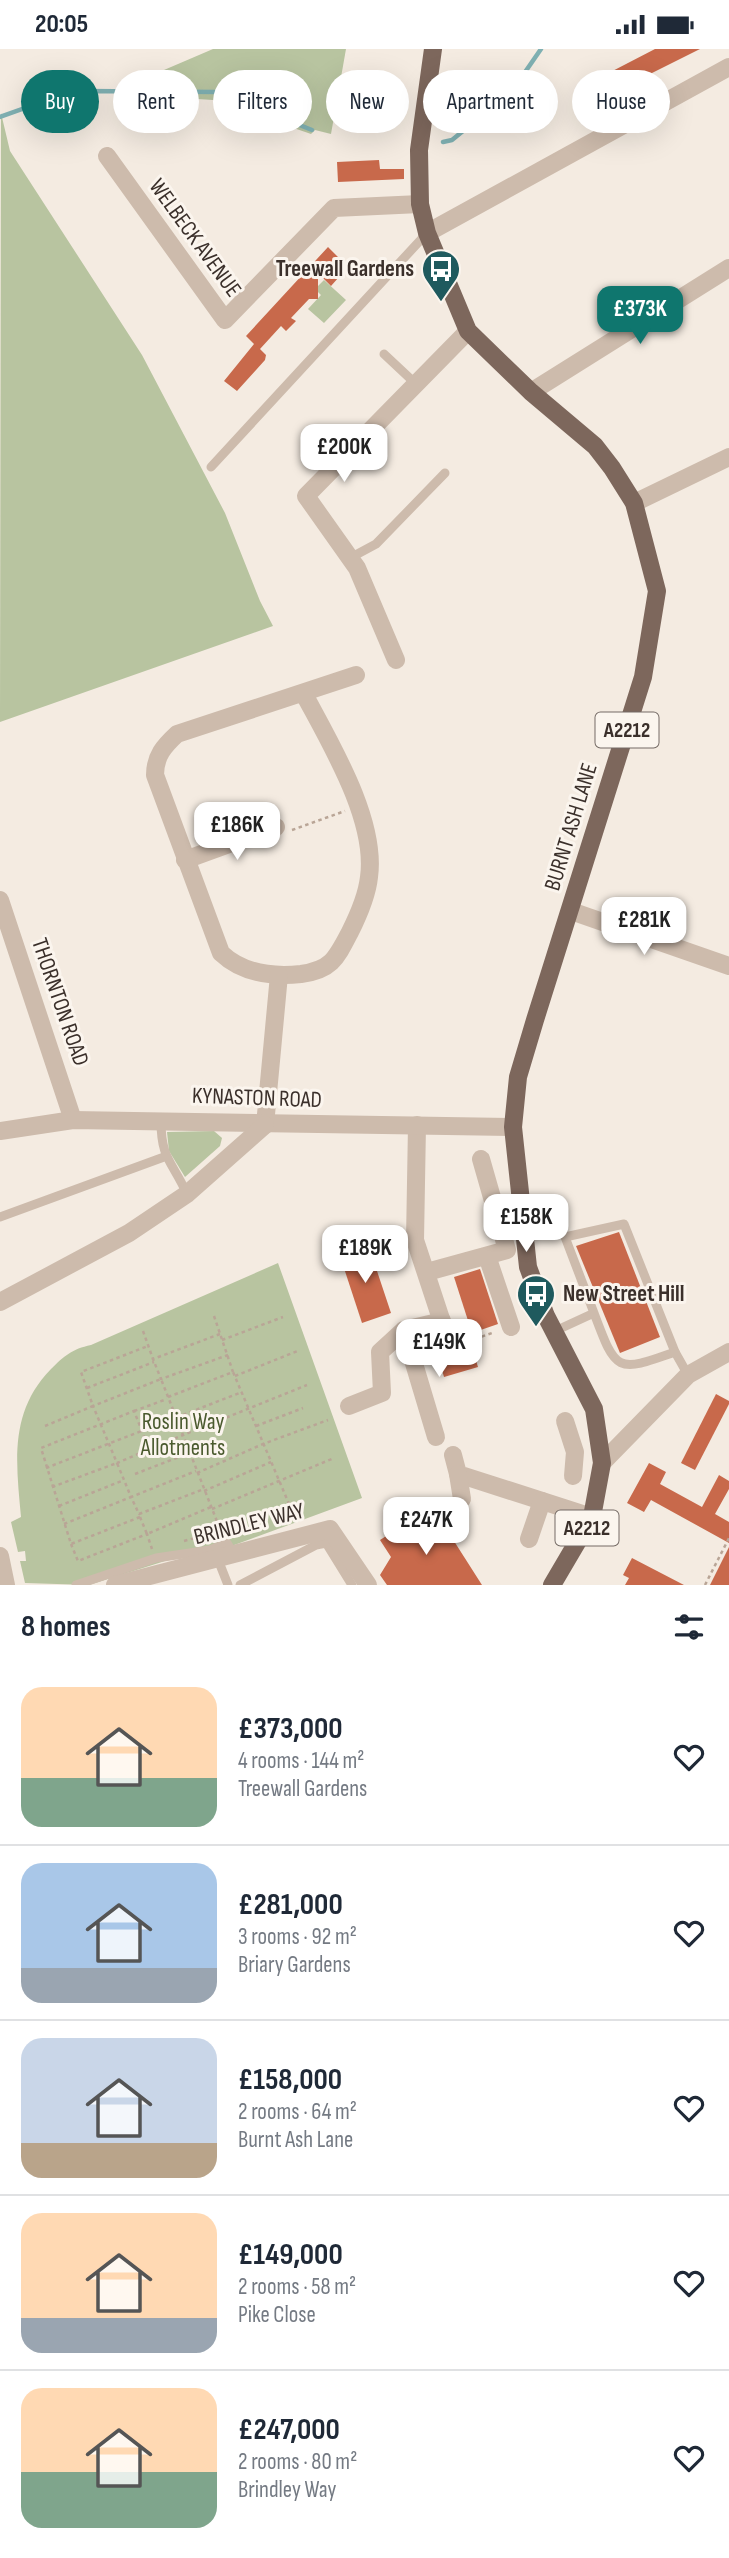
<!DOCTYPE html>
<html lang="en">
<head>
<meta charset="utf-8">
<style>
	:root { --surface:#fff; --page:#f2f2f3; --text:#1f2937; --muted:#747a83; --line:#e0e1e3; --accent:#0f766e }
	body { margin:0; font-family:"Sofia Sans Condensed",sans-serif; background:var(--page); color:var(--text); height:100vh; display:flex; flex-direction:column; font-size:26px; white-space:nowrap }
	* { box-sizing:border-box; margin:0 }
	p { font-size:23px; color:var(--muted) }
	.icon { flex:none; width:38px; height:38px; fill:none; stroke:currentColor; stroke-width:2; stroke-linecap:round; stroke-linejoin:round }
	.map { position:relative; height:1536px; overflow:hidden }
	.drawer { display:flex; flex-direction:column; background:var(--surface); flex:1 }
	.drawer>* { flex:none }
	.top-card { position:absolute; left:21px; top:21px; width:688px; height:63px; display:flex; gap:14px }
	.price { position:absolute; translate:-50% -60px; padding:0 16px; border-radius:14px; background:#fff; color:#222; font-size:23px; line-height:46px; filter:drop-shadow(0 2px 4px #0008) }
	.price::after { content:''; position:absolute; left:50%; top:42px; width:21px; height:16px; margin-left:-10px; background:inherit; clip-path:polygon(0 0,100% 0,50% 100%) }
	.price.on { background:var(--accent); color:#fff }
	ul { padding:0; list-style:none }
	li { display:flex; align-items:center; gap:21px; height:175px; padding:0 21px }
	li+li { border-top:2px solid var(--line) }
	li span { display:grid; place-items:center; flex:none; width:196px; height:140px; border-radius:21px; color:#555 }
	li>.icon { margin-inline-start:auto }
	span .icon { width:84px; height:84px; fill:#fffc; stroke-width:1 }
	li b { font-size:30px }
	h2 { display:flex; justify-content:space-between; align-items:center; height:84px; padding:0 21px; font-size:30px }
	.chip { padding:0 24px; border-radius:32px; background:var(--surface); box-shadow:0 7px 28px #0002; font-size:24px; line-height:63px }
	.chip.on { background:var(--accent); color:#fff }
	.status { display:flex; justify-content:space-between; align-items:center; height:49px; padding:0 35px; background:var(--surface); direction:ltr }
	.status svg { height:19px; fill:currentColor }
	.map>svg:first-child { display:block }
</style>
</head>
<body>
<div class="status"><b>20:05</b><svg viewBox="0 0 49 12"><path d="M0 12V9h3v3zM5 12V6h3v6zM10 12V3h3v9zM15 12V0h3v12zM26 1h20v11H26zM47 4h2v5h-2z"/></svg></div>
<div class="map">
<svg width="729" height="1536" viewBox="0 0 729 1536">
	<rect width="100%" height="100%" fill="#f4ebe1"/>
	<g fill="#b8c4a0">
		<path d="M 213,0 L 346,0 L 331,85 L 315,81 L 311,85 L 213,51 L 133,46 L 143,30 Z"/>
		<path d="M 1,64 L 10,102 L 142,306 L 225,464 L 260,552 L 273,577 L 0,673 Z"/>
		<path d="M 324,231 L 346,251 L 324,274 L 308,260 L 321,246 L 315,240 Z"/>
		<path d="M 214,1082 L 222,1089 L 220,1097 L 185,1128 L 169,1102 L 167,1083 Z"/>
		<path d="M 278,1214 L 362,1449 L 229,1498 L 165,1512 L 89,1536 L 25,1534 L 20,1512 L 26,1512 L 25,1502 L 18,1503 L 11,1473 L 21,1468 C 16,1413 9,1363 51,1320 C 64,1307 72,1300 91,1296 Z"/>
	</g>
	<g fill="none" stroke-linecap="round" stroke-linejoin="round">
		<g stroke="#7fb0b2" stroke-width="4.5">
			<path d="M 0,68 L 67,44 L 81,42 L 217,43 L 312,81"/>
			<path d="M 443,93 L 452,91 L 512,42 L 541,0"/>
		</g>
	</g>
	<g fill="#c8694b">
		<path d="M 655,0 L 700,0 L 592,54 L 581,31 L 595,24 L 599,29 Z"/>
		<path d="M 379,111 L 380,120 L 404,120 L 404,130 L 338,133 L 337,113 Z"/>
		<path d="M 328,198 L 342,212 L 337,216 L 341,220 L 336,225 L 339,228 L 331,237 L 318,224 L 318,250 L 309,250 L 291,269 L 296,272 L 286,282 L 281,277 L 260,300 L 266,306 L 265,311 L 237,342 L 224,332 L 254,295 L 246,287 Z"/>
		<path d="M 619,1183 L 660,1288 L 620,1304 L 576,1197 Z"/>
		<path d="M 369,1198 L 391,1264 L 362,1274 L 340,1207 Z"/>
		<path d="M 480,1220 L 498,1275 L 472,1284 L 454,1228 Z"/>
		<path d="M 466,1279 L 478,1318 L 444,1328 L 432,1287 L 448,1293 L 454,1289 L 456,1282 Z"/>
		<path d="M 716,1345 L 729,1352 L 729,1355 L 695,1421 L 681,1414 Z"/>
		<path d="M 649,1414 L 666,1423 L 660,1435 L 702,1458 L 719,1426 L 729,1432 L 729,1440 L 715,1465 L 729,1473 L 729,1494 L 651,1451 L 644,1463 L 627,1454 Z"/>
		<path d="M 438,1467 L 482,1536 L 387,1536 L 380,1526 L 391,1508 L 380,1491 L 411,1471 L 417,1481 Z"/>
		<path d="M 729,1498 L 729,1536 L 710,1536 Z"/>
		<path d="M 632,1509 L 684,1536 L 625,1536 L 629,1529 L 623,1526 Z"/>
	</g>
	<g fill="none" stroke-linecap="round" stroke-linejoin="round">
		<g stroke="#b9a596" stroke-width="2.5" stroke-dasharray="3.5 3.5" stroke-linecap="butt">
			<path d="M 292,781 L 345,762"/>
			<path d="M 214,1267 L 233,1323"/>
			<path d="M 460,1272 L 464,1272 L 472,1291 L 495,1283"/>
			<path d="M 143,1282 L 153,1310"/>
			<path d="M 220,1285 L 153,1310 L 161,1330 L 228,1306"/>
			<path d="M 222,1291 L 283,1268"/>
			<path d="M 235,1327 L 300,1301"/>
			<path d="M 87,1339 L 154,1313"/>
			<path d="M 168,1348 L 233,1323 L 295,1469 L 279,1475"/>
			<path d="M 134,1362 L 167,1350"/>
			<path d="M 45,1377 L 93,1357 L 81,1323 L 148,1297"/>
			<path d="M 256,1377 L 303,1359"/>
			<path d="M 46,1419 L 242,1343"/>
			<path d="M 197,1424 L 263,1395 L 328,1371"/>
			<path d="M 135,1425 L 189,1404"/>
			<path d="M 52,1438 L 117,1414 L 131,1448 L 196,1422"/>
			<path d="M 204,1442 L 271,1413"/>
			<path d="M 59,1457 L 124,1431"/>
			<path d="M 212,1460 L 334,1409"/>
			<path d="M 140,1468 L 71,1495 L 41,1399 L 134,1362 L 149,1400"/>
			<path d="M 140,1468 L 147,1485 L 211,1458"/>
			<path d="M 64,1475 L 131,1448 L 139,1465 L 204,1440"/>
			<path d="M 222,1485 L 183,1386 L 117,1414 L 93,1357 L 161,1330 L 183,1386 L 307,1336"/>
			<path d="M 184,1492 L 220,1482"/>
			<path d="M 71,1495 L 78,1512 L 147,1485 L 152,1500"/>
			<path d="M 705,1536 L 729,1489"/>
		</g>
		<g stroke="#cdbbac" stroke-width="9">
			<path d="M 384,305 L 416,335"/>
			<path d="M 211,418 L 427,184"/>
			<path d="M 350,509 L 376,495 L 445,424"/>
			<path d="M 161,1072 C 161,1110 172,1112 187,1145"/>
			<path d="M 0,1168 L 164,1108"/>
			<path d="M 555,1282 L 594,1264 L 565,1188 L 624,1175 L 675,1303 C 616,1324 616,1323 594,1264"/>
			<path d="M 675,1303 L 688,1326"/>
			<path d="M 217,1508 L 228,1536"/>
			<path d="M 76,1536 L 156,1509 L 210,1501 L 227,1494 L 233,1504"/>
			<path d="M 240,1536 L 316,1496 L 326,1494 L 352,1536"/>
		</g>
		<g stroke="#cdbbac" stroke-width="18">
			<path d="M 107,107 L 225,271 L 334,159 L 420,155"/>
			<path d="M 427,184 L 729,18"/>
			<path d="M 531,343 L 729,219"/>
			<path d="M 634,454 L 729,408"/>
			<path d="M 396,611 L 357,519 L 306,447 L 468,282"/>
			<path d="M 304,645 C 330,694 377,771 369,828 C 367,847 358,867 350,883 C 336,910 331,921 301,925 C 272,928 242,924 221,904 L 155,726 C 155,707 164,697 177,685 L 356,626"/>
			<path d="M 185,811 L 276,778"/>
			<path d="M 0,851 L 73,1071"/>
			<path d="M 571,862 L 729,917"/>
			<path d="M 265,1076 L 279,926"/>
			<path d="M 417,1076 L 415,1191 L 445,1282"/>
			<path d="M 0,1082 L 73,1071 L 513,1078"/>
			<path d="M 487,1207 L 511,1278"/>
			<path d="M 427,1223 L 507,1201 L 481,1110"/>
			<path d="M 0,1253 L 129,1184 L 187,1145 L 265,1076"/>
			<path d="M 349,1357 L 382,1344 L 380,1303 L 404,1281"/>
			<path d="M 565,1372 L 575,1403 L 573,1427"/>
			<path d="M 436,1388 L 404,1281 L 442,1272"/>
			<path d="M 453,1406 L 458,1425 L 592,1468"/>
			<path d="M 602,1414 L 688,1326 L 729,1303"/>
			<path d="M 458,1425 L 462,1450"/>
			<path d="M 529,1490 L 542,1452"/>
			<path d="M 0,1507 L 6,1536"/>
			<path d="M 115,1536 L 330,1480 L 368,1536"/>
		</g>
		<path stroke="#7d675c" stroke-width="18" d="M 433,0 L 419,101 L 420,155 L 427,184 L 468,282 L 531,343 L 595,397 L 612,419 L 634,454 L 657,542 L 643,628 L 535,971 L 518,1028 L 513,1078 L 528,1218 L 546,1267 L 594,1360 L 602,1414 L 592,1468 L 552,1536"/>
	</g>
	<defs>
		<symbol id="bus-pin" viewBox="-11 -11 22 30"><path d="M0 17L-7.5 6A9.5 9.5 0 1 1 7.5 6Z" fill="#1f5a5e" stroke="#fbf5ee"/><path d="M-5-6H5V4H4V6H2V4H-2V6H-4V4H-5ZM-3.5-4V0h7V-4ZM-3.5 1.2v1.5H-2V1.2ZM2 1.2v1.5H3.5V1.2Z" fill="#fff"/></symbol>
	</defs>
	<g fill-rule="evenodd">
		<use href="#bus-pin" x="419" y="198" width="44" height="60"/>
		<use href="#bus-pin" x="514" y="1223" width="44" height="60"/>
	</g>
	<g text-anchor="middle" dominant-baseline="central" stroke-width="6" stroke-linejoin="round" paint-order="stroke">
		<g fill="#fbf5ee" stroke="#756b66" stroke-width="2">
			<rect x="595.5" y="663.5" width="63" height="35" rx="5"/>
			<rect x="555.5" y="1461.5" width="63" height="35" rx="5"/>
		</g>
		<g font-size="21" font-weight="bold" fill="#3b302b">
			<text x="627" y="681">A2212</text>
			<text x="587" y="1479">A2212</text>
		</g>
		<g font-size="23" fill="#3b302b" stroke="#fbf5ee">
			<text transform="translate(195 189) rotate(54)">WELBECK AVENUE</text>
			<text transform="translate(571 778) rotate(-73)">BURNT ASH LANE</text>
			<text transform="translate(60 953) rotate(71)">THORNTON ROAD</text>
			<text transform="translate(257 1049) rotate(2)">KYNASTON ROAD</text>
			<text transform="translate(249 1475) rotate(-14)">BRINDLEY WAY</text>
		</g>
		<g font-size="23" font-weight="bold" fill="#3b302b" stroke="#fbf5ee" text-anchor="end">
			<text x="414" y="220">Treewall Gardens</text>
			<text x="563" y="1245" text-anchor="start">New Street Hill</text>
		</g>
		<g font-size="23" fill="#4a5a2e" stroke="#fbf5ee">
			<text x="183" y="1373">Roslin Way<tspan x="183" dy="26">Allotments</tspan></text>
		</g>
	</g>
</svg>
<b class="price on" style="left:640px;top:297px">£373K</b>
<b class="price" style="left:344px;top:435px">£200K</b>
<b class="price" style="left:237px;top:813px">£186K</b>
<b class="price" style="left:644px;top:908px">£281K</b>
<b class="price" style="left:526px;top:1205px">£158K</b>
<b class="price" style="left:365px;top:1236px">£189K</b>
<b class="price" style="left:439px;top:1330px">£149K</b>
<b class="price" style="left:426px;top:1508px">£247K</b>
<div class="top-card">
<a class="chip on">Buy</a>
<a class="chip">Rent</a>
<a class="chip">Filters</a>
<a class="chip">New</a>
<a class="chip">Apartment</a>
<a class="chip">House</a>
</div>
</div>
<section class="drawer">
<h2>8 homes<svg class="icon" aria-label="filters" viewBox="0 0 24 24"><path d="M4 7h16M4 17h16"/><circle cx="9" cy="7" r="2"/><circle cx="15" cy="17" r="2"/></svg></h2>
<ul>
<li><span style="background:linear-gradient(#ffd9b3 65%,#7fa58c 0)"><svg class="icon" aria-label="home" viewBox="0 0 24 24"><path d="M3 11l9-7 9 7M6 9v11h12V9"/></svg></span><div><b>£373,000</b><p>4 rooms · 144 m²</p><p>Treewall Gardens</p></div><svg class="icon" aria-label="heart" viewBox="0 0 24 24"><path d="M12 20l-8-8c-3-5 5-10 8-4 3-6 11-1 8 4z"/></svg></li>
<li><span style="background:linear-gradient(#a9c7e8 75%,#9aa5b1 0)"><svg class="icon" aria-label="home" viewBox="0 0 24 24"><path d="M3 11l9-7 9 7M6 9v11h12V9"/></svg></span><div><b>£281,000</b><p>3 rooms · 92 m²</p><p>Briary Gardens</p></div><svg class="icon" aria-label="heart" viewBox="0 0 24 24"><path d="M12 20l-8-8c-3-5 5-10 8-4 3-6 11-1 8 4z"/></svg></li>
<li><span style="background:linear-gradient(#c9d6e8 75%,#b9a48a 0)"><svg class="icon" aria-label="home" viewBox="0 0 24 24"><path d="M3 11l9-7 9 7M6 9v11h12V9"/></svg></span><div><b>£158,000</b><p>2 rooms · 64 m²</p><p>Burnt Ash Lane</p></div><svg class="icon" aria-label="heart" viewBox="0 0 24 24"><path d="M12 20l-8-8c-3-5 5-10 8-4 3-6 11-1 8 4z"/></svg></li>
<li><span style="background:linear-gradient(#ffd9b3 75%,#9aa5b1 0)"><svg class="icon" aria-label="home" viewBox="0 0 24 24"><path d="M3 11l9-7 9 7M6 9v11h12V9"/></svg></span><div><b>£149,000</b><p>2 rooms · 58 m²</p><p>Pike Close</p></div><svg class="icon" aria-label="heart" viewBox="0 0 24 24"><path d="M12 20l-8-8c-3-5 5-10 8-4 3-6 11-1 8 4z"/></svg></li>
<li><span style="background:linear-gradient(#ffd9b3 60%,#7fa58c 0)"><svg class="icon" aria-label="home" viewBox="0 0 24 24"><path d="M3 11l9-7 9 7M6 9v11h12V9"/></svg></span><div><b>£247,000</b><p>2 rooms · 80 m²</p><p>Brindley Way</p></div><svg class="icon" aria-label="heart" viewBox="0 0 24 24"><path d="M12 20l-8-8c-3-5 5-10 8-4 3-6 11-1 8 4z"/></svg></li>
</ul>
</section>
</body>
</html>
